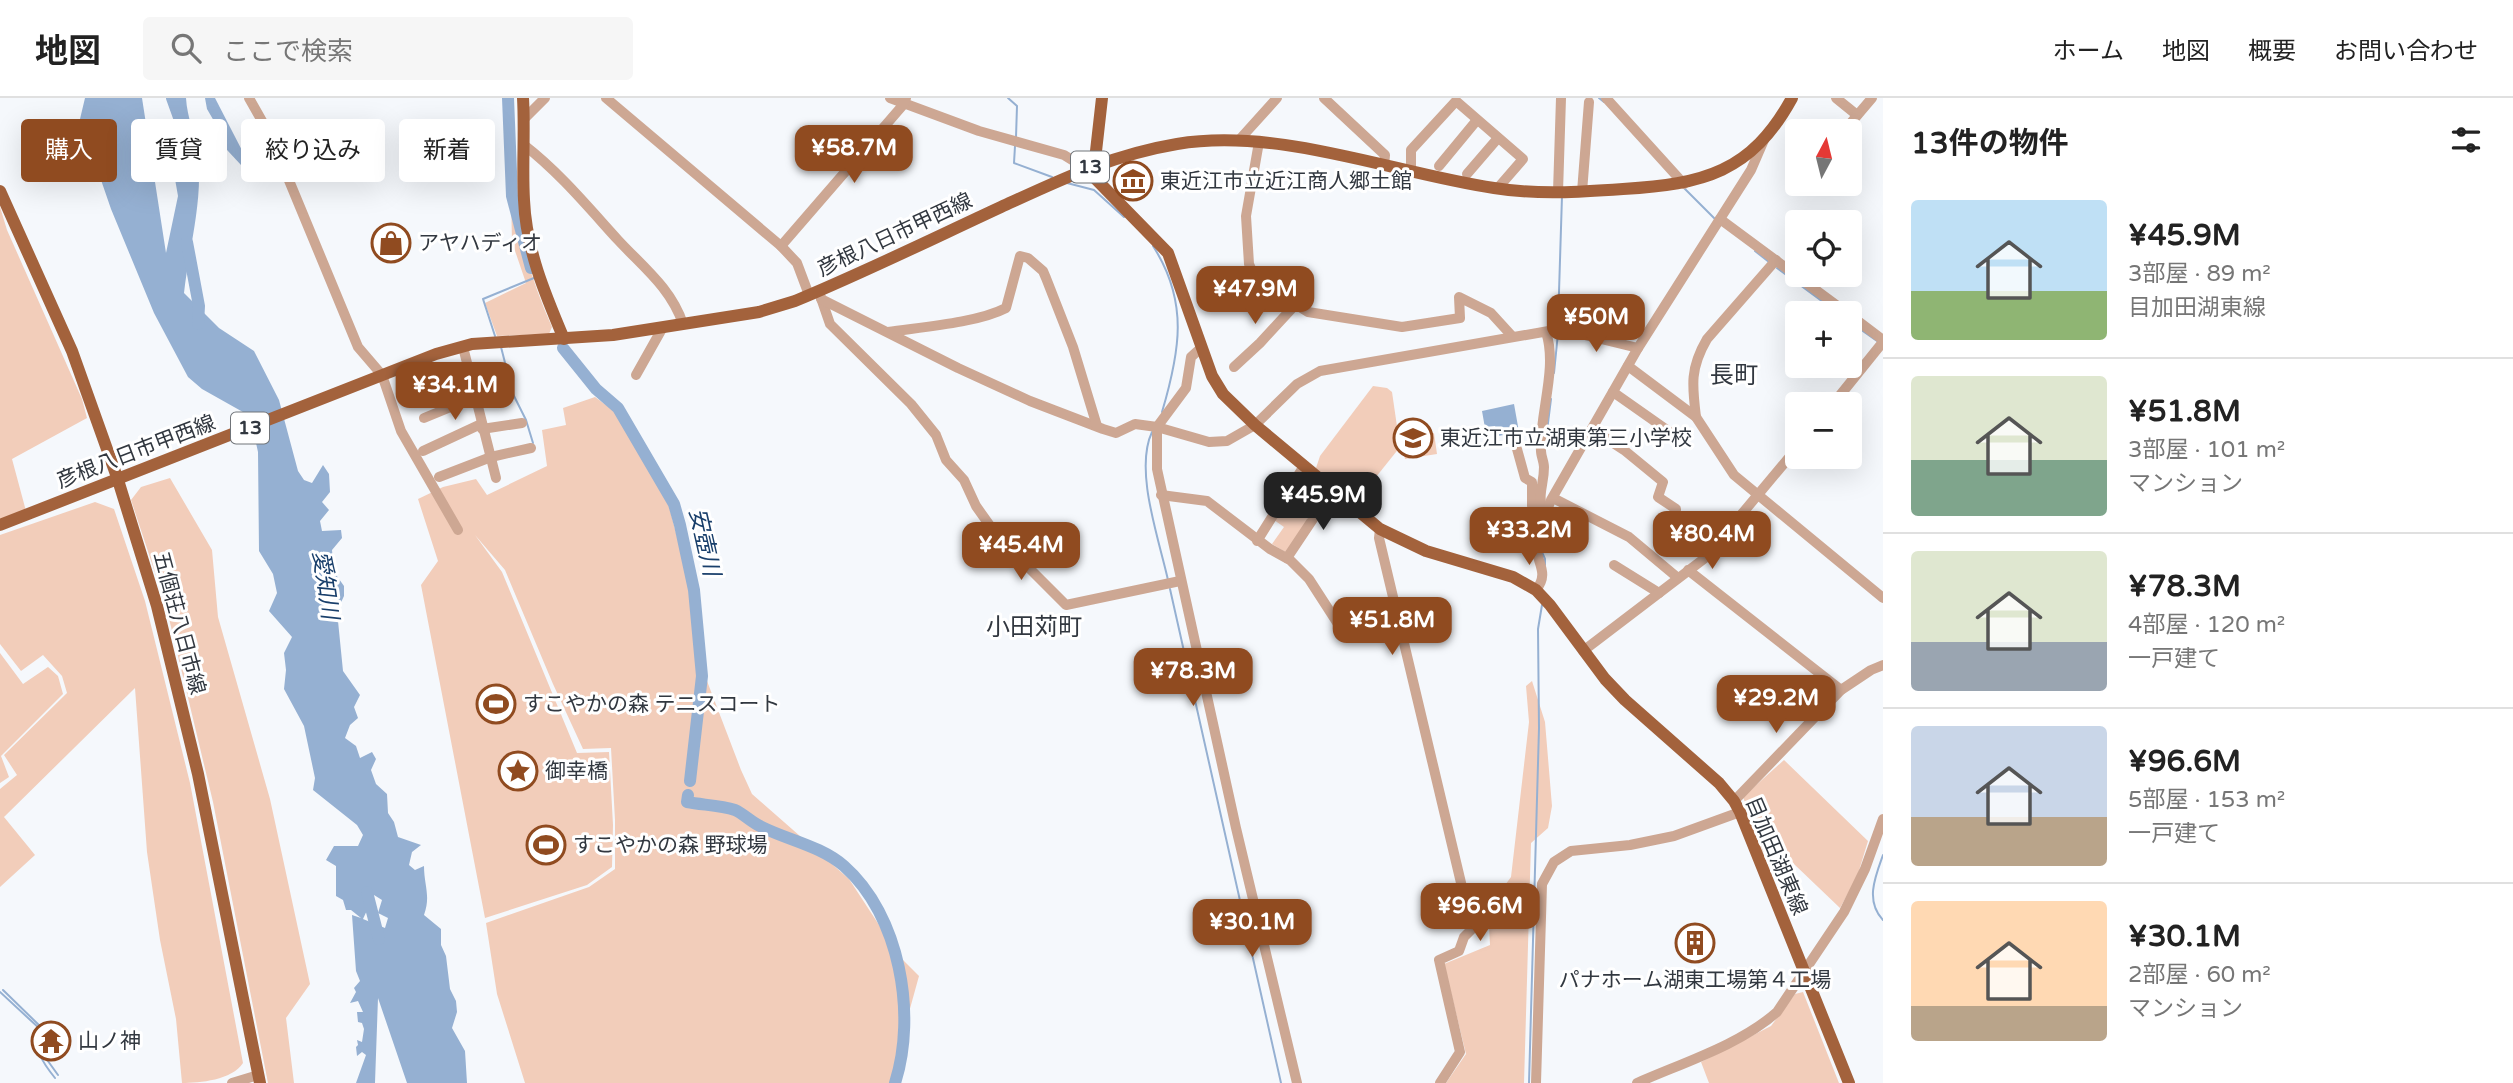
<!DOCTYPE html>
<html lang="ja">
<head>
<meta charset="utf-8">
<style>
	:root { --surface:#fff; --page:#f6f6f6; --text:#222; --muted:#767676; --line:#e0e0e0; --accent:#904b20 }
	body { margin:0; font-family:"Varela Round","Noto Sans JP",sans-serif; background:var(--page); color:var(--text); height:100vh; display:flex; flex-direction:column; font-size:26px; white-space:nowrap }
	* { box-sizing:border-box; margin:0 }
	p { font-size:23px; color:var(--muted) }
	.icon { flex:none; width:38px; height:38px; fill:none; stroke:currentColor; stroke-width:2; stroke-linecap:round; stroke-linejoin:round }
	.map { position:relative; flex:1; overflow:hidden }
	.details { display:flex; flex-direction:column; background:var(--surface); width:630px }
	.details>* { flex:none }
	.guide { position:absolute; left:21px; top:21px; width:665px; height:63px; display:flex; gap:14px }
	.needle { width:46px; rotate:7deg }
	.controls { position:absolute; left:1785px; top:21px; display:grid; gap:14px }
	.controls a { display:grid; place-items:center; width:77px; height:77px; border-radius:7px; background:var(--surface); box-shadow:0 7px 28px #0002; font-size:35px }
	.price { position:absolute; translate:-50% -60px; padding:0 16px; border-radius:14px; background:var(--accent); color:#fff; font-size:23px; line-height:46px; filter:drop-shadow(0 2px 4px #0008) }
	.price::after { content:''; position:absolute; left:50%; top:42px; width:21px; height:16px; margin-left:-10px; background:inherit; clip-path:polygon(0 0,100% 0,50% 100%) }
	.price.on { background:#222; color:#fff }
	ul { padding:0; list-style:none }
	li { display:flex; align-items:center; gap:21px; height:175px; padding:0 28px }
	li+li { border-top:2px solid var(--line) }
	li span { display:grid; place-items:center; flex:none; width:196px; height:140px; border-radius:7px; color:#555 }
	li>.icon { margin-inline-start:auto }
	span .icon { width:84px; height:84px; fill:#fffc; stroke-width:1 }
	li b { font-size:30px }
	h2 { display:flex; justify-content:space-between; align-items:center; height:84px; padding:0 28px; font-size:30px }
	.chip { padding:0 24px; border-radius:7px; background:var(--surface); box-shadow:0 7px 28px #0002; font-size:24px; line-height:63px }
	.chip.on { background:var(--accent); color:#fff }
	header { display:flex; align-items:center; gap:42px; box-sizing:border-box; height:98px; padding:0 35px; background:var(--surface); border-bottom:2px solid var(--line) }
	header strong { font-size:33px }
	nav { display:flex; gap:38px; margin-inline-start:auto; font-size:24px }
	.search { width:490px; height:63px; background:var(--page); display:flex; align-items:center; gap:18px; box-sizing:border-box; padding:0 24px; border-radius:7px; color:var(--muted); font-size:26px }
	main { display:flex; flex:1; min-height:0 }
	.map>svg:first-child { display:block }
</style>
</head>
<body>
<header>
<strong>地図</strong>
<div class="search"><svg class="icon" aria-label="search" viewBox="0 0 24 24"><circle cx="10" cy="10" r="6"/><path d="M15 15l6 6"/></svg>ここで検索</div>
<nav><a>ホーム</a><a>地図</a><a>概要</a><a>お問い合わせ</a></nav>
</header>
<main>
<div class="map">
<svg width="1883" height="985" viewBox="0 0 1883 985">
	<rect width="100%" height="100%" fill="#f5f8fc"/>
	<g fill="#f2cdba">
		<path d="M 511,99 C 521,144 533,187 552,229 L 549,236 L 497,238 L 485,205 L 526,185 L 512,144 Z"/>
		<path d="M 0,109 L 7,132 L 82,301 L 87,320 L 12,361 L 26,413 L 0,423 Z"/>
		<path d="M 1373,288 L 1387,290 L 1392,294 L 1400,349 L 1356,404 L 1316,370 L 1320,358 Z"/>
		<path d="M 595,299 L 614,313 L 669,408 L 682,458 L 707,583 L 741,672 L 752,696 L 849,781 L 900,859 L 919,878 L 898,954 L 894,985 L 525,985 L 497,896 L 486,825 L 589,789 L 615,771 L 615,722 L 611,650 L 583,651 L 553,586 L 505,472 L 475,437 L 502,474 L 577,655 L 609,654 L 613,727 L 612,769 L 587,787 L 485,820 L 421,487 L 438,463 L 418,401 L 443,389 L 476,381 L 487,397 L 547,368 L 542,332 L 566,327 L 563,310 Z"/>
		<path d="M 1434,335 L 1437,356 L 1405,361 L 1401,340 Z"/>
		<path d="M 170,380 L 212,452 L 218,519 L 270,701 L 310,886 L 286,920 L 294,985 L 268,985 L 213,704 L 166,508 L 131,402 L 141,389 Z"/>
		<path d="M 95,404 L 114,411 L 145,503 L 190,685 L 243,965 C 232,982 200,985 182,985 L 176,921 L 160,842 L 147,754 L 135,590 L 4,719 L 35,757 L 0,789 L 0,691 L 17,677 L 4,657 L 67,595 L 62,578 L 43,557 L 21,573 L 0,546 L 0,437 Z"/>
		<path d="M 1285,405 L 1307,420 L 1307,423 L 1287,455 L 1272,446 L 1284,429 L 1274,422 Z"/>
		<path d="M 0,555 L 23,586 L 48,569 L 58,578 L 63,596 L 1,658 L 9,679 L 0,685 Z"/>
		<path d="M 1532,583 L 1545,624 L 1552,708 L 1548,730 L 1531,745 L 1524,985 L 1446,985 L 1466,956 L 1444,866 L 1490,847 L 1488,810 L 1511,779 L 1529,624 L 1526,588 Z"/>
		<path d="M 1784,662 L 1868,743 L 1857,779 L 1840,810 L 1775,748 L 1763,754 L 1743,699 Z"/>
		<path d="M 1803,894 L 1839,985 L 1709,985 L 1701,964 L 1771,928 L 1795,896 Z"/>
	</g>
	<g fill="#95b0d2" fill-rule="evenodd">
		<path d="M 85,0 L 142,0 L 166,155 L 178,98 L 170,53 L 170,32 L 176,19 L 176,0 L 186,0 C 187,20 196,39 198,59 C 203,103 189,150 184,195 L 219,230 L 254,253 L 279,302 L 298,373 L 304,382 L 312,385 L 323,367 L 329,376 L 330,394 L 322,404 L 329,412 L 320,423 L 322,433 L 341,432 L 342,440 L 332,452 L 334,474 L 344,488 L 344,498 L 337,513 L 343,573 L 360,597 L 354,609 L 358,620 L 350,627 L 345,640 L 356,648 L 360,660 L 372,654 L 376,661 L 371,672 L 376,686 L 387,696 L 388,715 L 394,724 L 398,739 L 421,747 L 412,754 L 409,767 L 415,772 L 424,768 C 424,787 431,798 424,817 L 441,831 L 441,847 L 446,858 L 450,891 L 456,903 L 457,914 L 452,930 L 465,953 L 467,985 L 407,985 L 378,900 L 375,985 L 356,985 L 366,957 L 362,954 L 357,958 L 356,949 L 358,947 L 357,942 L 362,944 L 364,931 L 362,925 L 358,924 L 357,914 L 363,914 L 358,903 L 350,905 L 356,894 L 354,890 L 360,883 L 356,873 L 352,817 L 361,820 L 351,812 L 346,812 L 343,802 L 336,798 L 336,768 L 326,762 L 334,748 L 358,748 L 363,737 L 357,727 L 313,692 L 315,680 L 304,628 L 284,591 L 286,572 L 284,555 L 292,539 L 269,513 L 277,495 L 273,476 L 259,453 L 258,354 L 250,318 L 202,291 L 188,279 L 154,215 L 111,111 L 80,21 ZM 374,797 L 382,802 L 378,815 L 388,820 L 385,830 L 363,821 Z"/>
		<path d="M 205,0 L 215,0 L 248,64 L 241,67 L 215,39 L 218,30 L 207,11 Z"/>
		<path d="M 1514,306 L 1519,334 L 1498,338 L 1495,328 L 1485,330 L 1482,313 Z"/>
	</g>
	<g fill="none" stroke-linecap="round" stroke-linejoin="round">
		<g stroke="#95b0d2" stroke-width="2">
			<path d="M 1008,0 L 1017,8 L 1016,39"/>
			<path d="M 1599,0 L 1604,4"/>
			<path d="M 1015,48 L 1014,65 L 1052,79"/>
			<path d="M 1067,85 L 1094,92 L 1124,119"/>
			<path d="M 1684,90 L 1715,121"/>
			<path d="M 1153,148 C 1189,204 1180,253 1162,314"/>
			<path d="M 1755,153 L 1769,164"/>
			<path d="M 1777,170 L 1838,215"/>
			<path d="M 1850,224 L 1877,243"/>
			<path d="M 1558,226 L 1562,98"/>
			<path d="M 495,238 L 483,201 L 534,180"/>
			<path d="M 501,249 L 513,296 L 526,322 L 533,345"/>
			<path d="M 1554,275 L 1558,235"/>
			<path d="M 1152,334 C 1134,372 1159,441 1168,482"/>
			<path d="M 1546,341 L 1551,301"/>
			<path d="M 1542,447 L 1548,425"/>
			<path d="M 1541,452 L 1545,461 L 1545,467"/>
			<path d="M 1170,491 L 1281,985"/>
			<path d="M 1883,757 C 1875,779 1865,803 1883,822"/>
			<path d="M 3,892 L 43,931 L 40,952 L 58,977"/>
			<path d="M 0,894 L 40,931 C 33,952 43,965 55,980"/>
			<path d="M 1529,985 L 1539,630 L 1538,531 L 1542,507"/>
		</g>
		<g stroke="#95b0d2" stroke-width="12">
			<path d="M 172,0 L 181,25"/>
			<path d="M 508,0 L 512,98 L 531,170"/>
			<path d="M 187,144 L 199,208 L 198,226"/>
			<path d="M 563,250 L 596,291 L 618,310 L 674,406 L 680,427 L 694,492 L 702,578 L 690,683"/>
			<path d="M 688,697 L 687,704 C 702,707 720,707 735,712 C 744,716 752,725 762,729 C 788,742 821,748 844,768 C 900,817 917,917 895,985"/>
			<path d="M 367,794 L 379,841"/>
		</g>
		<g stroke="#cda793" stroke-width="10">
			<path d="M 249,0 L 271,39 L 358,249 L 382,277 L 401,333 L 458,432"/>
			<path d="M 606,0 L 781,148 L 797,165 L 809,197"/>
			<path d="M 890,0 L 979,33 L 1064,57 L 1085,70"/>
			<path d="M 1324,0 L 1385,57 L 1384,68"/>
			<path d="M 1606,0 L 1684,86"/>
			<path d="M 1836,0 L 1857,17"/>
			<path d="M 524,21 L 545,0"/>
			<path d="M 1844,33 L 1872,0"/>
			<path d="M 1240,41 L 1277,0"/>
			<path d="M 1259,44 L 1246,118 L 1249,166 L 1256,182 L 1308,214 L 1402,229 L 1460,220 L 1459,199 L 1491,215 L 1512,238"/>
			<path d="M 524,47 C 559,74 588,109 618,142 C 643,169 671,190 683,226"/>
			<path d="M 1439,68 L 1477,22"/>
			<path d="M 1411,74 L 1411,52 L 1456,3 L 1523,61 L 1497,91"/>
			<path d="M 1467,76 L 1498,40"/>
			<path d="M 1558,94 L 1561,0"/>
			<path d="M 1582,94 L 1589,4"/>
			<path d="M 1720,121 L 1847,215"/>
			<path d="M 781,148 L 903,7 L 906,0"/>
			<path d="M 820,197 L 830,226 L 911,306 L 936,337 L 946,362 L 964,382 L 976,408 L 998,439 L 1066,507 L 1180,483"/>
			<path d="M 821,201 L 958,270 L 1030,303 L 1103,331 L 1116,335 L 1135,326 L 1157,329 L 1209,344 L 1227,343 L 1255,327 L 1297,286 L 1320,273 L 1560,231 L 1638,250"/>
			<path d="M 1850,217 L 1883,242"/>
			<path d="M 888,234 C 922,229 977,225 1006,210 L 1020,158 L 1028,160 L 1043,173 L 1046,180 L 1073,249 L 1097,328"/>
			<path d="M 463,249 L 496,380"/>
			<path d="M 1201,250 L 1191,259 L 1186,290 L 1157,329 L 1157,371 L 1236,730 L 1297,985"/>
			<path d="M 1628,268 L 1696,319 L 1734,377 L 1883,500"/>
			<path d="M 1234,269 L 1260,245 L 1295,207"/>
			<path d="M 636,277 L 663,229"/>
			<path d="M 1613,294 L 1677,339"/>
			<path d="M 1833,306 L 1883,244"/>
			<path d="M 1696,319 C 1692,287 1690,270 1707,241 L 1776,162"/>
			<path d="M 424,320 L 475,299"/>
			<path d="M 482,331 L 522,325"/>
			<path d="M 1592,331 L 1624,352 L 1663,384 L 1658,399 L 1676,411 L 1675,430 L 1714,450"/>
			<path d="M 1517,351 L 1525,380 L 1532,384 L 1532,408 L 1537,412 L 1544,411"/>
			<path d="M 423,353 L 481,326"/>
			<path d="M 439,379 L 491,359 L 531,350"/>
			<path d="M 1161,397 L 1207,403 L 1270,451 L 1290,462 L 1309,481 L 1340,529 L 1397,516"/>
			<path d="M 1553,400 L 1629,439 L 1678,480"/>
			<path d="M 1542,412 C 1538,392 1544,387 1544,369 C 1544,364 1541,358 1541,353 C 1539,316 1558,271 1546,234"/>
			<path d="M 1380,431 L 1379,440 L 1472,831 L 1464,839 L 1459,853 L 1439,862 L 1460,954 L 1440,985"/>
			<path d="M 1257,443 L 1304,368"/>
			<path d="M 1287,460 L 1333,391"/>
			<path d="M 1614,467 L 1659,495"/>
			<path d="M 1688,472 L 1841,592"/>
			<path d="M 1536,492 C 1550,475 1536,464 1537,450 C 1539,434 1545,417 1551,402 L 1638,250 L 1751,72 L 1764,42"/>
			<path d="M 1583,553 L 1705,460 L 1797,350"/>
			<path d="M 1734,703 L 1841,592 L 1871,572 L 1883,567"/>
			<path d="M 232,985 L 258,977"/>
			<path d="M 1536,985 L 1542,786 L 1554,764 L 1571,753 L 1630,747 L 1674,738 L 1740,714"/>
			<path d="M 1637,985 C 1682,965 1740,947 1777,914 L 1844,814 L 1865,771 L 1883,721"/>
		</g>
		<g stroke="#a3623c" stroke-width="12">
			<path d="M 523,0 C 525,34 522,68 524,102 C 526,151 545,196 564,241"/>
			<path d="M 1102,0 L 1095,62 L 1085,70 L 1168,155 L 1212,278 L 1223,296 L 1255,327 L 1380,431 L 1426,453 L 1513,479 L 1536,492 L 1550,507 L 1605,581 L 1625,602 L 1719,685 L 1734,703 L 1740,714 L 1849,985"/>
			<path d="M 0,93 L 72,253 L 118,382 L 157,508 L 198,676 L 260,985"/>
			<path d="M 0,427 L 436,256 L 472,246 L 613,237 L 759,214 L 795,203 C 865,174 932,141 1001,109 C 1060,82 1111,57 1177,46 C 1279,29 1393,75 1494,90 C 1537,97 1581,94 1623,91 C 1703,86 1751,75 1792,0"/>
		</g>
	</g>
	<defs>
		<symbol id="museum-ring" viewBox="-11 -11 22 22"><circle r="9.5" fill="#fff" stroke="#904b20" stroke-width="1.5"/><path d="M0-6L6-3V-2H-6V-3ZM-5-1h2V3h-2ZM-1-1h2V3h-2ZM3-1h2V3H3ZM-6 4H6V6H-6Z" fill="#904b20"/></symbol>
		<symbol id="shop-ring" viewBox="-11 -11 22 22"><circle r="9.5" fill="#fff" stroke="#904b20" stroke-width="1.5"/><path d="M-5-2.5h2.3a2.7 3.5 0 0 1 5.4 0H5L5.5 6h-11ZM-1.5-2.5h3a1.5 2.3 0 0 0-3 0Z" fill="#904b20"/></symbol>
		<symbol id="school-ring" viewBox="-11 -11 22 22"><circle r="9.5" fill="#fff" stroke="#904b20" stroke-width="1.5"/><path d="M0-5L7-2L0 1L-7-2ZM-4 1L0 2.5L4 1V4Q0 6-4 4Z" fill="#904b20"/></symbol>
		<symbol id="stadium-ring" viewBox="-11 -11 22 22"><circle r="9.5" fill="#fff" stroke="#904b20" stroke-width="1.5"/><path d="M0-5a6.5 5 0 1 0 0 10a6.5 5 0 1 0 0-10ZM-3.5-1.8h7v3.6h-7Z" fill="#904b20"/></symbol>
		<symbol id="sight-ring" viewBox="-11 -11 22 22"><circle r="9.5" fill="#fff" stroke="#904b20" stroke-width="1.5"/><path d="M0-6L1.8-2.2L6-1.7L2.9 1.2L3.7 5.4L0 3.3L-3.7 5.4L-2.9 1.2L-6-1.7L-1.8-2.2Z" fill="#904b20"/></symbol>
		<symbol id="building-ring" viewBox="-11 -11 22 22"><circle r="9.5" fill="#fff" stroke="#904b20" stroke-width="1.5"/><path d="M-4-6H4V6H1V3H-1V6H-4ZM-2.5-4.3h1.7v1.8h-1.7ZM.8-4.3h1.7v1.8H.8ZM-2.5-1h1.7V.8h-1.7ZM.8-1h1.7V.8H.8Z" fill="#904b20"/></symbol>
		<symbol id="temple-ring" viewBox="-11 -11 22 22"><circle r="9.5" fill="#fff" stroke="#904b20" stroke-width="1.5"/><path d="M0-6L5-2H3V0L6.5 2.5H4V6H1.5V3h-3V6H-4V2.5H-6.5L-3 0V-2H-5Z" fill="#904b20"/></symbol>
	</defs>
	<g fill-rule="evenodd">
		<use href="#museum-ring" x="1111" y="61" width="44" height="44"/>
		<use href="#shop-ring" x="369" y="123" width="44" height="44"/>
		<use href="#school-ring" x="1391" y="318" width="44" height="44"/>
		<use href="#stadium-ring" x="474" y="584" width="44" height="44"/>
		<use href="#sight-ring" x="496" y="651" width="44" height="44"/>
		<use href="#stadium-ring" x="524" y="725" width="44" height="44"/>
		<use href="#building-ring" x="1673" y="823" width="44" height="44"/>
		<use href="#temple-ring" x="29" y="921" width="44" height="44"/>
	</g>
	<g text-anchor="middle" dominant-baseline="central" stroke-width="6" stroke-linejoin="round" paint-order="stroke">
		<g fill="#fff" stroke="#707479" stroke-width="2">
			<rect x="1071" y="53.5" width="38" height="31" rx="5"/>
			<rect x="231" y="314.5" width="38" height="31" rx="5"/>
		</g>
		<g font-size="19" font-weight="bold" fill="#323840">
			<text x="1090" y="69">13</text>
			<text x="250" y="330">13</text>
		</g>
		<g font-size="21" fill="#323840" stroke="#fff" text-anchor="start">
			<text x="1160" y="83">東近江市立近江商人郷土館</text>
			<text x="418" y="145">アヤハディオ</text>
			<text x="1440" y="340">東近江市立湖東第三小学校</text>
			<text x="523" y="606">すこやかの森 テニスコート</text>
			<text x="545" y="673">御幸橋</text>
			<text x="573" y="747">すこやかの森 野球場</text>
			<text x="1695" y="882" text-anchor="middle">パナホーム湖東工場第４工場</text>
			<text x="78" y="943">山ノ神</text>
		</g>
		<g font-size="21" fill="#323840" stroke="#fff">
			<text transform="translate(895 137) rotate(-25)">彦根八日市甲西線</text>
			<text transform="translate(136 354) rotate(-21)">彦根八日市甲西線</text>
			<text transform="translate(179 525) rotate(75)">五個荘八日市線</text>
			<text transform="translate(1776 758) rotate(67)">目加田湖東線</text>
		</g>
		<g font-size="23" font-style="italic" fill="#193f6b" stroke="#fff">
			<text transform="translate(704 444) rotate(77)">安壺川</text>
			<text transform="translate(325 487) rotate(82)">愛知川</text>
		</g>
		<g font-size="24" fill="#323840" stroke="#fff">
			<text x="1734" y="277">長町</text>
			<text x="1034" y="529">小田苅町</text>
		</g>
	</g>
</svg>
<div class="controls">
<a><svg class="needle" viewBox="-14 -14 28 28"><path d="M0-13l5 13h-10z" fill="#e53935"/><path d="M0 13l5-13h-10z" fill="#767676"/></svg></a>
<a><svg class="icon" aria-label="locate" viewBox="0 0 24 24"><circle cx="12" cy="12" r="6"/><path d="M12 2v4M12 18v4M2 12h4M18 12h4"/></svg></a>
<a>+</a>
<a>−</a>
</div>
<b class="price" style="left:854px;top:87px">¥58.7M</b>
<b class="price" style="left:1255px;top:228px">¥47.9M</b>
<b class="price" style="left:1596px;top:256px">¥50M</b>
<b class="price" style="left:455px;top:324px">¥34.1M</b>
<b class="price on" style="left:1323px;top:434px">¥45.9M</b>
<b class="price" style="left:1529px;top:469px">¥33.2M</b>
<b class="price" style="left:1712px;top:473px">¥80.4M</b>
<b class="price" style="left:1021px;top:484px">¥45.4M</b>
<b class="price" style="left:1392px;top:559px">¥51.8M</b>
<b class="price" style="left:1193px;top:610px">¥78.3M</b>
<b class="price" style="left:1776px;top:637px">¥29.2M</b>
<b class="price" style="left:1480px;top:845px">¥96.6M</b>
<b class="price" style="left:1252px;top:861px">¥30.1M</b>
<div class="guide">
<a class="chip on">購入</a>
<a class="chip">賃貸</a>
<a class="chip">絞り込み</a>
<a class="chip">新着</a>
</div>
</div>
<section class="details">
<h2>13件の物件<svg class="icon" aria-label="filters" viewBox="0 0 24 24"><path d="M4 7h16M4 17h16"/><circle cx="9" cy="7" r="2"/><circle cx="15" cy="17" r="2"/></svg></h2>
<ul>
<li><span style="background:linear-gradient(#bfe0f5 65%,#8fb573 0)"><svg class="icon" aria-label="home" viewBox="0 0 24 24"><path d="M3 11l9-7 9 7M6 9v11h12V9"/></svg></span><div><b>¥45.9M</b><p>3部屋 · 89 m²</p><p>目加田湖東線</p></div></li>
<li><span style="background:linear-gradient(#dfe7d0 60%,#7fa58c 0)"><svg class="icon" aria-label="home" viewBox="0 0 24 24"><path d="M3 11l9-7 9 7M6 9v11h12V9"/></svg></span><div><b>¥51.8M</b><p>3部屋 · 101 m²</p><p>マンション</p></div></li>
<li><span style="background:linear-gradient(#dfe7d0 65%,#9aa5b1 0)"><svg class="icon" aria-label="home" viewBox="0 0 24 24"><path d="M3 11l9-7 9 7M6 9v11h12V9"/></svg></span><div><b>¥78.3M</b><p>4部屋 · 120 m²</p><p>一戸建て</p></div></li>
<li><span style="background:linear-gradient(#c9d6e8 65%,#b9a48a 0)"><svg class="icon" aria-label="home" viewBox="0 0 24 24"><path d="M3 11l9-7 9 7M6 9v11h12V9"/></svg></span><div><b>¥96.6M</b><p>5部屋 · 153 m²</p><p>一戸建て</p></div></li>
<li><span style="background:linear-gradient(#ffd9b3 75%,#b9a48a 0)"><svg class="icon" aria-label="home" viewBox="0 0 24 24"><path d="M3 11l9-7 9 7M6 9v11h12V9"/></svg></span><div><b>¥30.1M</b><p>2部屋 · 60 m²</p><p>マンション</p></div></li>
</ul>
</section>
</main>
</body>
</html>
